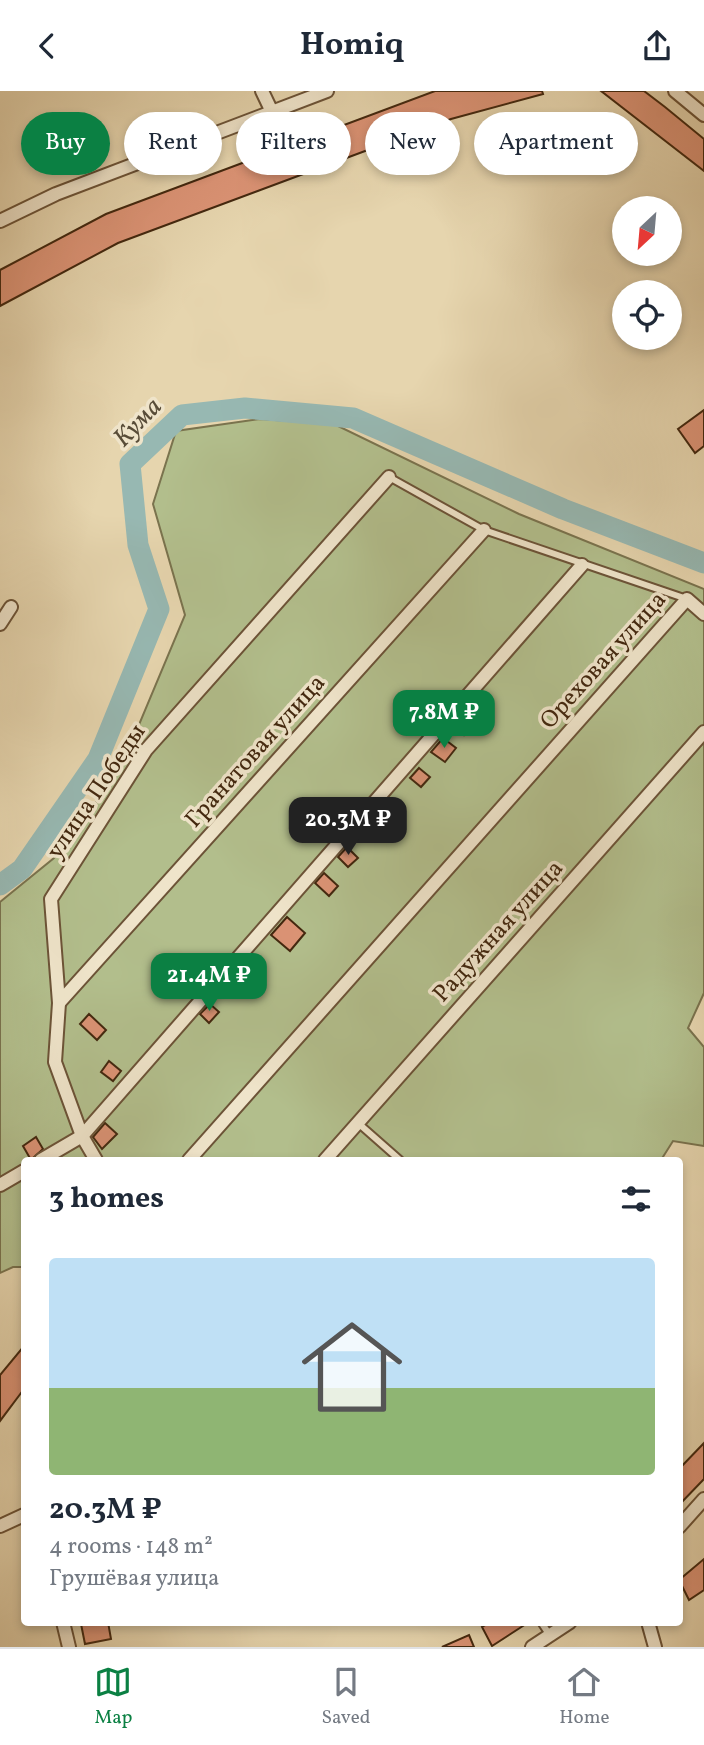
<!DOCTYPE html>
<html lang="en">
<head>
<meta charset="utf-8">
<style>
	:root { --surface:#fff; --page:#f2f2f3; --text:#1f2937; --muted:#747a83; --line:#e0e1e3; --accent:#0b8043 }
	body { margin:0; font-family:Vollkorn,serif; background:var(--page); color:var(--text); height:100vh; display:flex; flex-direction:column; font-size:26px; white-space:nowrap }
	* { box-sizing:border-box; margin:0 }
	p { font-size:23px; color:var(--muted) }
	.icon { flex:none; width:38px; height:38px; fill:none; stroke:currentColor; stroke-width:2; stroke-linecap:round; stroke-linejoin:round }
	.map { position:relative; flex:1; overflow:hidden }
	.drawer { position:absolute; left:21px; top:1066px; width:662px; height:469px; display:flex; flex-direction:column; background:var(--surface); border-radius:7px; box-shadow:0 4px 10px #0003 }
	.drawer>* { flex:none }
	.top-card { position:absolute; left:21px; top:21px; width:663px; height:63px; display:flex; gap:14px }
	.needle { width:46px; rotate:206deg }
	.controls { position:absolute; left:612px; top:105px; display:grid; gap:14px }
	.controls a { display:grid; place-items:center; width:70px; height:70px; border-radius:50%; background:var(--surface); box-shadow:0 4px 10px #0003; font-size:35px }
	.price { position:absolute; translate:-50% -60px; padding:0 16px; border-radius:14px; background:var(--accent); color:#fff; font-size:23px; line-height:46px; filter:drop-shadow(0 2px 4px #0008) }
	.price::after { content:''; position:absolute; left:50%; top:42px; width:21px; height:16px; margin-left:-10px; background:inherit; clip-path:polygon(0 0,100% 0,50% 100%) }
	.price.current { background:#222; color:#fff }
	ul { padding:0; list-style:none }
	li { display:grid; align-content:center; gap:14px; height:371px; padding:0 28px }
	li span { display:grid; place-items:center; height:217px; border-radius:7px; color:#555 }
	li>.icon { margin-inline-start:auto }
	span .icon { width:126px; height:126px; fill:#fffc; stroke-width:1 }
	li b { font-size:30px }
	h2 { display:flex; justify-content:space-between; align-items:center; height:84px; padding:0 28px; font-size:30px }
	.chip { padding:0 24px; border-radius:32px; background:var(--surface); box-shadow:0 4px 10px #0003; font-size:24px; line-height:63px }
	.chip.current { background:var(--accent); color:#fff }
	header { display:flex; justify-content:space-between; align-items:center; height:91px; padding:0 28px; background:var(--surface); font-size:32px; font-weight:700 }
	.menu { display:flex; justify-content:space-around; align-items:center; height:98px; border-top:2px solid var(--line); background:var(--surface); font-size:19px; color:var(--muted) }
	.menu a { display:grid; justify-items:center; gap:4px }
	.menu .current { color:var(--accent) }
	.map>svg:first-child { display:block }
</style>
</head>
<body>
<header><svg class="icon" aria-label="back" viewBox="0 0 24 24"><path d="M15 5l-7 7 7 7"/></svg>Homiq<svg class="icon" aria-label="share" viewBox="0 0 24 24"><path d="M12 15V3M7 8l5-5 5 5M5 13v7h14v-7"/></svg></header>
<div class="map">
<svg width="704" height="1556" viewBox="0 0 704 1556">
	<rect width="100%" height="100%" fill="#e6d5ae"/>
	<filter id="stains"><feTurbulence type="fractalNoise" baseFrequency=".00286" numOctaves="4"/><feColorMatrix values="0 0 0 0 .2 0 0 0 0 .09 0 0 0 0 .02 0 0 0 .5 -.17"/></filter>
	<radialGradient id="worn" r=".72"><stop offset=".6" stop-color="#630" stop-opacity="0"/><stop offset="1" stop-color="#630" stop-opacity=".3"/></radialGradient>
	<path fill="#b2be8c" stroke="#7a734e" stroke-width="2" d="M 260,328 L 334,333 L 519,423 L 704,498 L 704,902 L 688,937 L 704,956 L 704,1055 L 673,1050 L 661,1069 L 24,1069 L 24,1176 L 13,1176 L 0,1182 L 0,811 L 54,767 L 120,679 L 185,524 L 153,413 L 176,340 Z"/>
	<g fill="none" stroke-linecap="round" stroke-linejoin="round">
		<path stroke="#97b8b2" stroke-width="21" d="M 0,794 L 22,778 L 98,668 L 159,518 L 138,454 L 130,373 L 182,324 L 245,317 L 353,327 L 563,418 L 704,472"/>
	</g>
	<g fill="#db9375" stroke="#43280f" stroke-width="2">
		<path d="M 435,0 L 542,0 L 543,3 L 451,28 L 118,152 L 0,215 L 0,179 L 106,123 Z"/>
		<path d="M 601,0 L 644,0 L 665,16 L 704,48 L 704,80 Z"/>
		<path d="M 704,319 L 704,355 L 695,362 L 678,338 Z"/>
		<path d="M 461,626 L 471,636 L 464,644 L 454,634 Z"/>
		<path d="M 443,647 L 456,657 L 445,671 L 431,661 Z"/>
		<path d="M 419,677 L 430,686 L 421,696 L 410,687 Z"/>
		<path d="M 347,756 L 358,767 L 348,776 L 338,766 Z"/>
		<path d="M 324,782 L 338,795 L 329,805 L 315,792 Z"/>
		<path d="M 287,826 L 305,842 L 290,860 L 271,844 Z"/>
		<path d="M 210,913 L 219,921 L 209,932 L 200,923 Z"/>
		<path d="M 89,923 L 106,939 L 97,949 L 80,933 Z"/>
		<path d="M 109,970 L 121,980 L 113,990 L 101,981 Z"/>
		<path d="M 105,1032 L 117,1043 L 102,1058 L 93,1046 Z"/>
		<path d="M 36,1046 L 43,1058 L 31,1069 L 23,1055 Z"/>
		<path d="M 24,1255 L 24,1298 L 0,1330 L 0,1284 Z"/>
		<path d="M 704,1352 L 704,1388 L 679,1414 L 679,1378 Z"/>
		<path d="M 704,1468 L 704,1499 L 689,1509 L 679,1489 Z"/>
		<path d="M 108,1531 L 111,1548 L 85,1553 L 81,1533 Z"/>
		<path d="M 491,1531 L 529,1531 L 492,1555 L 482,1536 Z"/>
		<path d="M 469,1544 L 474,1556 L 442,1556 Z"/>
	</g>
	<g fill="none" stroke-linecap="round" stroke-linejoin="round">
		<defs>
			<g id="service">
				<path d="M 389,386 L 484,439 L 687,508"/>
				<path d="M 358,1032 L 400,1069"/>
				<path d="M 541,1531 L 549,1543"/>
			</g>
			<g id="minor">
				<path d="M 262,0 L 272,21"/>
				<path d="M 675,0 L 704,24"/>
				<path d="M 0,130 L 56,103 L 327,0"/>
				<path d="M 0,533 L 11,516"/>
				<path d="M 59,912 L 484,439"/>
				<path d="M 41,1069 L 82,1045 L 582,474"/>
				<path d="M 96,1069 L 82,1045 L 55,971 L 59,912 L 51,808 L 146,659 L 389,386"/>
				<path d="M 189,1069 L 687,508 L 704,523"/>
				<path d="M 325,1069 L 704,641"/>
				<path d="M 0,1094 L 24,1080"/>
				<path d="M 0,1435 L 24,1424"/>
				<path d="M 679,1436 L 704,1408"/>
				<path d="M 63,1531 L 69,1556"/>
				<path d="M 648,1531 L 655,1556"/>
				<path d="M 532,1556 L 570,1531"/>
			</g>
		</defs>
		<use href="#service" stroke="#6c5337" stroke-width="10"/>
		<use href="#minor" stroke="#6c5337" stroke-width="16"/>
		<use href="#service" stroke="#efe4ca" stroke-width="6"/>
		<use href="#minor" stroke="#efe4ca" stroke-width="12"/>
	</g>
	<g text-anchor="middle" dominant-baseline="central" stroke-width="7" stroke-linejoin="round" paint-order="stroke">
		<g font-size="24" fill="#43280f" stroke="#efe4ca">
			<text transform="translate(604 570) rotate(-48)">Ореховая улица</text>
			<text transform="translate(256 661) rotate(-48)">Гранатовая улица</text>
			<text transform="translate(97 701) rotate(-56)">улица Победы</text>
			<text transform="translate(499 841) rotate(-48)">Радужная улица</text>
		</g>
		<g font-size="26" font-style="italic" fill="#584c38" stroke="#efe4ca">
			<text transform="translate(138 332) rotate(-46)">Кума</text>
		</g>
	</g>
	<rect width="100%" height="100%" filter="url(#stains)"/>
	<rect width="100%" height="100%" fill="url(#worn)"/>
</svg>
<div class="controls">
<a><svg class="needle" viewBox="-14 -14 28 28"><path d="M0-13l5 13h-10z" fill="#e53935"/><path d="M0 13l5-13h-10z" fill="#747a83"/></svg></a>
<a><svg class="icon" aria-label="locate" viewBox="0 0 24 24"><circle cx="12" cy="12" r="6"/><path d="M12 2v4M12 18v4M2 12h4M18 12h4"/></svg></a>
</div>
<b class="price" style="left:444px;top:659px">7.8M ₽</b>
<b class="price current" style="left:348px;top:766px">20.3M ₽</b>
<b class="price" style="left:209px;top:922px">21.4M ₽</b>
<div class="top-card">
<a class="chip current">Buy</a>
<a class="chip">Rent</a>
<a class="chip">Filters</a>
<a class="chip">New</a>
<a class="chip">Apartment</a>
</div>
<section class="drawer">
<h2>3 homes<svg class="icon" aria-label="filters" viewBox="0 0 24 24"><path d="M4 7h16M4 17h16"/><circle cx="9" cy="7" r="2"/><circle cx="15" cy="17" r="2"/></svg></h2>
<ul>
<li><span style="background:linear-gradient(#bfe0f5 60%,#8fb573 0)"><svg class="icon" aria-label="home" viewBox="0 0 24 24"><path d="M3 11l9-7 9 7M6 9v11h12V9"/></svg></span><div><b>20.3M ₽</b><p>4 rooms · 148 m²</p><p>Грушёвая улица</p></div></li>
</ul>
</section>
</div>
<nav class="menu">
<a class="current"><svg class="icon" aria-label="map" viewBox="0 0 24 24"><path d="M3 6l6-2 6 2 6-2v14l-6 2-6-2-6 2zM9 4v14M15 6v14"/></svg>Map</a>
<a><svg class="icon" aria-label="saved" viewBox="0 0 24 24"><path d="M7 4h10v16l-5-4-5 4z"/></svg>Saved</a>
<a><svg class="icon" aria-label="home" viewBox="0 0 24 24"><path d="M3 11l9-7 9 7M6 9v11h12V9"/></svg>Home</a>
</nav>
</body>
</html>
